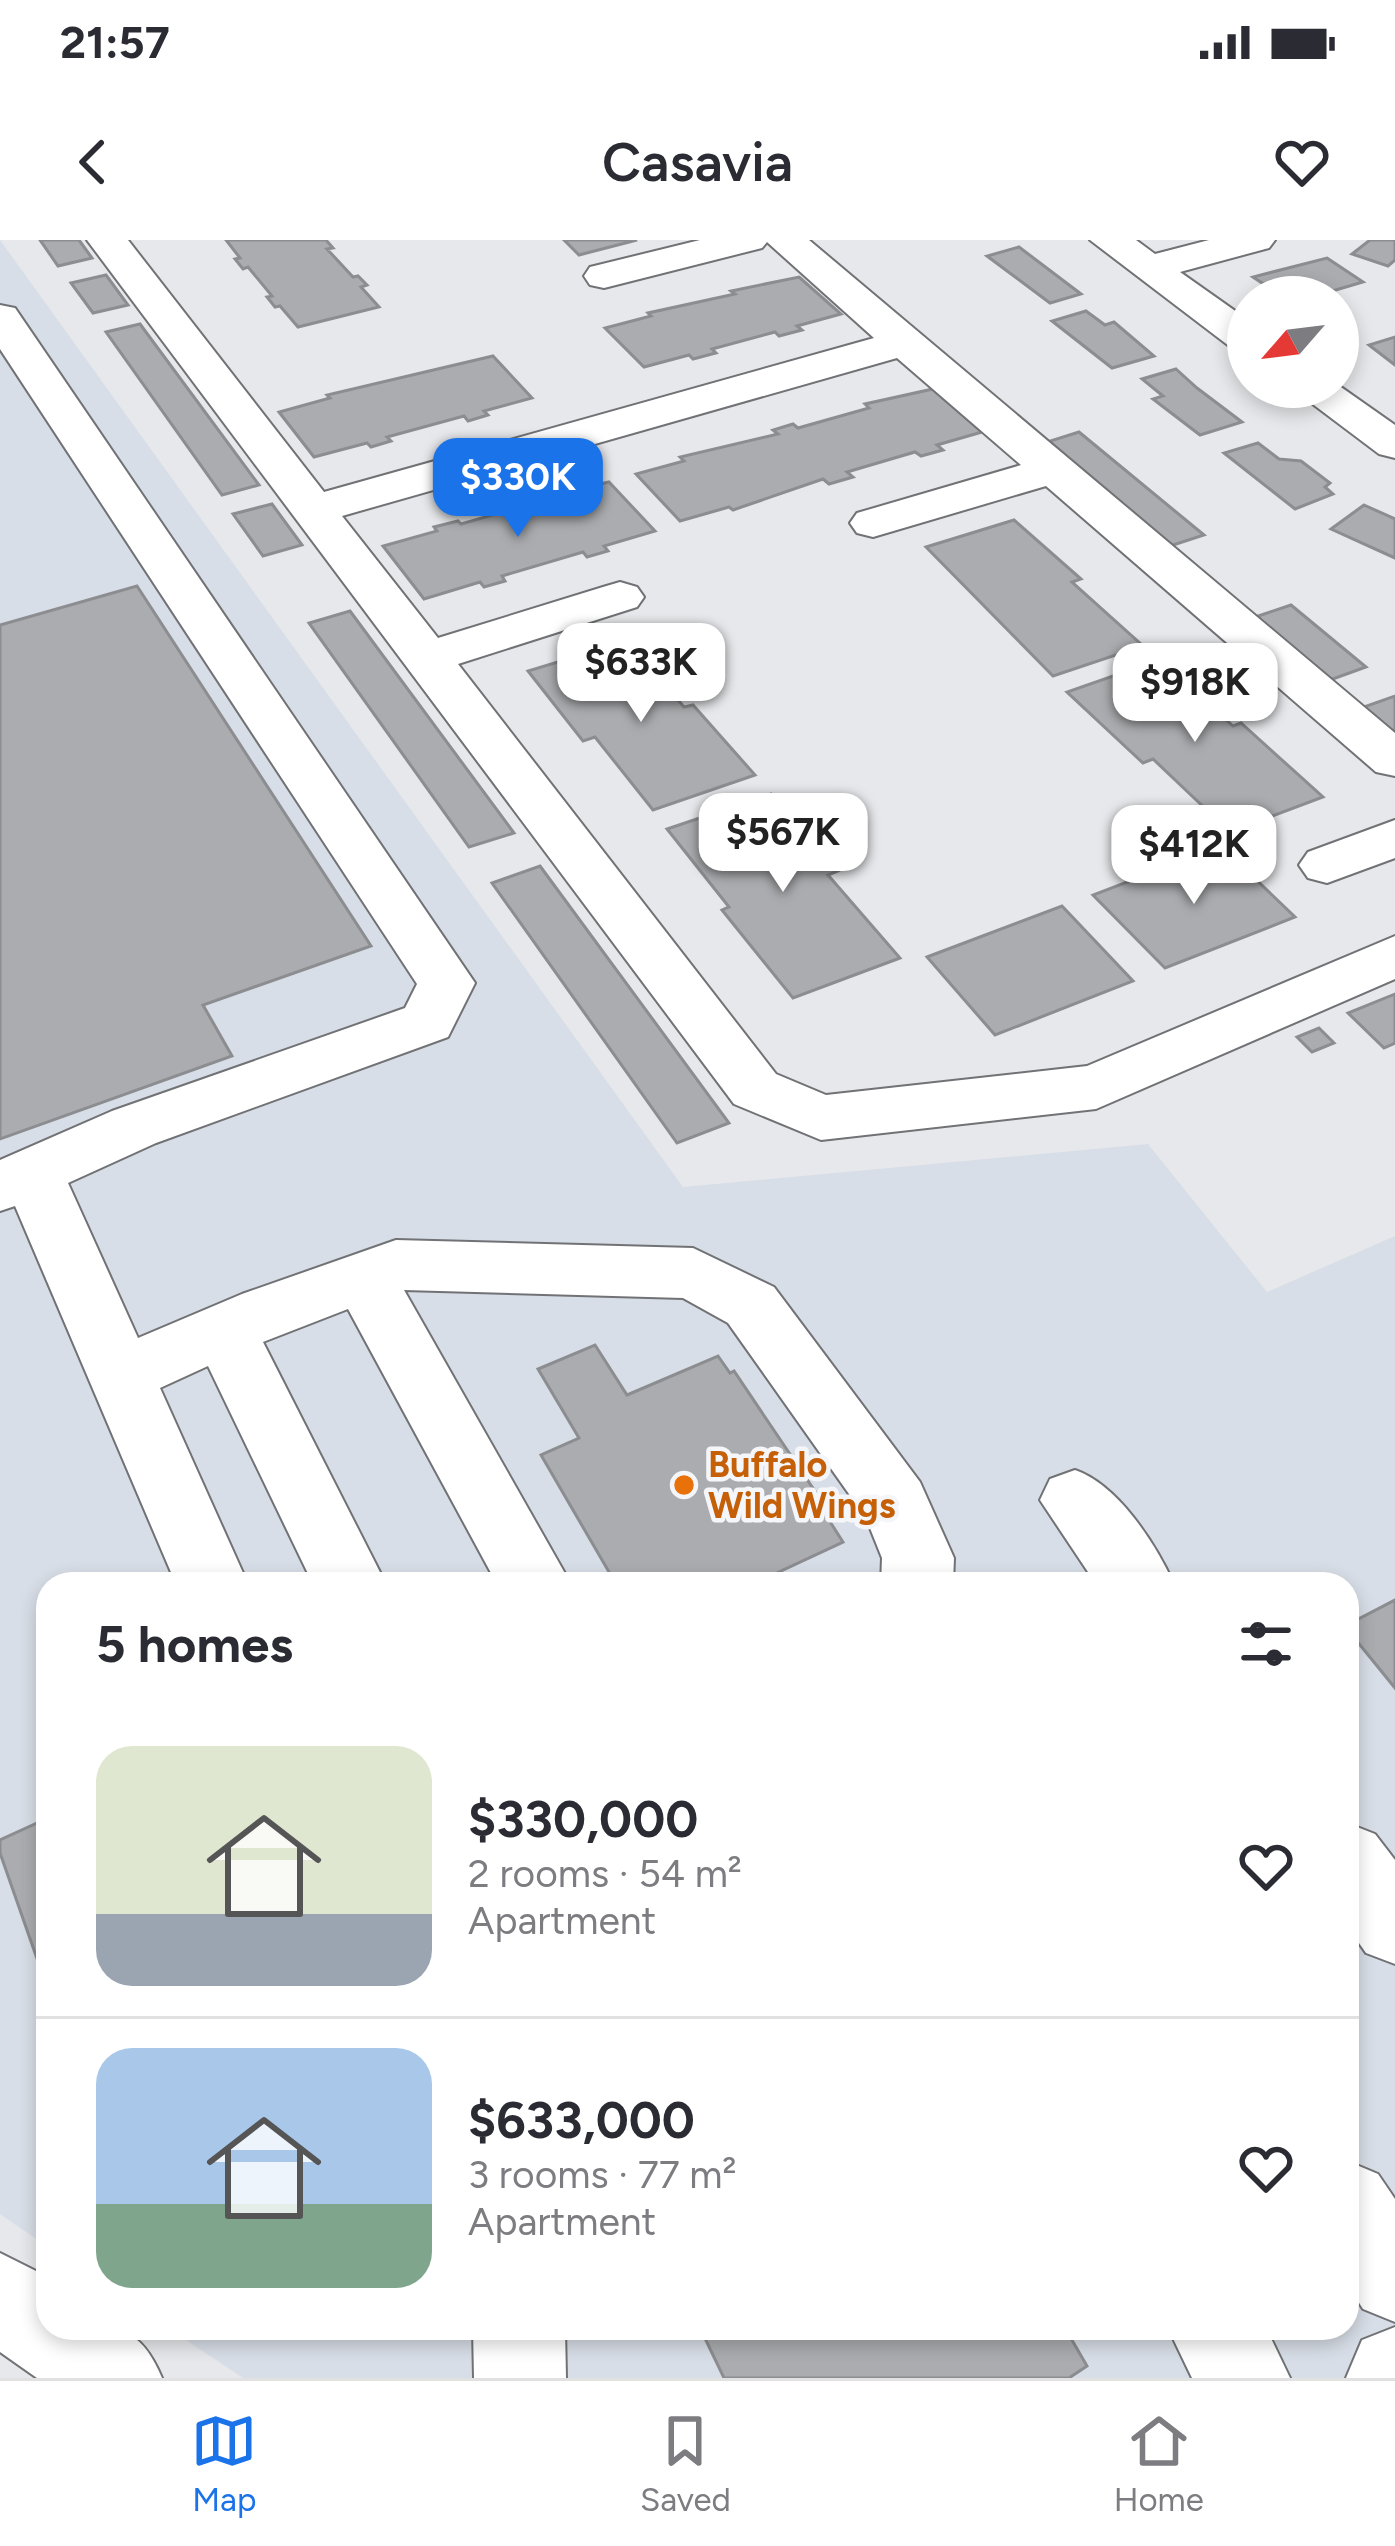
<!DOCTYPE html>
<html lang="en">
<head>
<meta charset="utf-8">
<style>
	:root { --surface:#fff; --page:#f2f2f3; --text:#2b2b33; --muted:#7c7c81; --line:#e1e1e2; --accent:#1a73e8 }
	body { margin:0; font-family:Figtree,sans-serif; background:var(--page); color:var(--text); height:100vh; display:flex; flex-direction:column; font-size:45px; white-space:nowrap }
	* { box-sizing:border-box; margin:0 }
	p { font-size:39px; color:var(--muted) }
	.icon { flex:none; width:66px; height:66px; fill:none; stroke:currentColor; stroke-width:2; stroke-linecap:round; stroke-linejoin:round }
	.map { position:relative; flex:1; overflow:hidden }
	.drawer { position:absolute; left:36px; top:1332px; width:1323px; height:768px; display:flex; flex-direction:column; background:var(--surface); border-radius:36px; box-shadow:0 6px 18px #0003 }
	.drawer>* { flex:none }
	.needle { width:78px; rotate:242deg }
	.controls { position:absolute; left:1227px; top:36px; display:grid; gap:24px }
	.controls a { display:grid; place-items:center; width:132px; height:132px; border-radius:50%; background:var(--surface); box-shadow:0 6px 18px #0003; font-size:60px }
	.price { position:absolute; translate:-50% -102px; padding:0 27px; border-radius:24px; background:#fff; color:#222; font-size:39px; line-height:78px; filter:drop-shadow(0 3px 6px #0008) }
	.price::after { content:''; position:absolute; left:50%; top:72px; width:36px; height:27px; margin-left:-18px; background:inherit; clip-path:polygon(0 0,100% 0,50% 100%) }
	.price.selected { background:var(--accent); color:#fff }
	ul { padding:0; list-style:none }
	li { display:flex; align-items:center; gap:36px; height:300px; padding:0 60px }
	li+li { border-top:3px solid var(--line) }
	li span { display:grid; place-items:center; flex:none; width:336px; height:240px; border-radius:36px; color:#555 }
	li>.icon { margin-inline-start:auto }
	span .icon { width:144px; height:144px; fill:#fffc; stroke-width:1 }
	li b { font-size:51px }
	h2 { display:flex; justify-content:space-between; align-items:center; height:144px; padding:0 60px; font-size:51px }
	.status { display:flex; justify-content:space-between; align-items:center; height:84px; padding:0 60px; background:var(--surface); direction:ltr }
	.status svg { height:33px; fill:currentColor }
	header { display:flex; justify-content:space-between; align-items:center; height:156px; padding:0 60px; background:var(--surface); font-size:54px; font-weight:600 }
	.dock { display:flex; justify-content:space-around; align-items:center; height:168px; border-top:3px solid var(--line); background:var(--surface); font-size:33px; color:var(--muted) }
	.dock a { display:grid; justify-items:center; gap:6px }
	.dock .selected { color:var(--accent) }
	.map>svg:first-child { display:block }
</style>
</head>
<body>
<div class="status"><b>21:57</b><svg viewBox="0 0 49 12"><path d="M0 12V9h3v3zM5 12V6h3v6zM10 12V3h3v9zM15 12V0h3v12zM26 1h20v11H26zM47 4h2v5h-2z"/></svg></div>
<header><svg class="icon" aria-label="back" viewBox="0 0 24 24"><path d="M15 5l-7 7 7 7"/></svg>Casavia<svg class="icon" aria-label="heart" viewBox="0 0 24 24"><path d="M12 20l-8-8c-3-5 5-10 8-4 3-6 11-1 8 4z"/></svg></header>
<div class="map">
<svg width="1395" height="2138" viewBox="0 0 1395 2138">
	<rect width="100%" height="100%" fill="#e7e8eb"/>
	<path fill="#d8dee7" d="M 0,0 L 683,947 L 1148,904 L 1267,1052 L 1395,996 L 1395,2138 L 243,2138 L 168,2088 L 1347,2088 L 1347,1344 L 48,1344 L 48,2007 L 0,1974 Z"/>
	<g fill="#abacaf" stroke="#8c8d90" stroke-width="3">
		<path d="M 40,0 L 79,0 L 92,18 L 58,26 Z"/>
		<path d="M 226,0 L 326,0 L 333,8 L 327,9 L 353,37 L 358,36 L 367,45 L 361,47 L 379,67 L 298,87 L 280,66 L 275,67 L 267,57 L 272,56 L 248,27 L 243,29 L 235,19 L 240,18 Z"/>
		<path d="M 564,0 L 637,0 L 579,15 Z"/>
		<path d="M 1370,0 L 1395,0 L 1395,20 L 1388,26 L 1352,14 Z"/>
		<path d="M 1019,7 L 1081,54 L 1050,63 L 987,16 Z"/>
		<path d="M 1327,18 L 1363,42 L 1322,54 L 1305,42 L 1274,51 L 1253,37 Z"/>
		<path d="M 106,35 L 128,65 L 93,73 L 71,43 Z"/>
		<path d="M 799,37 L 841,74 L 797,86 L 802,90 L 779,96 L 775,92 L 712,109 L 716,113 L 693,119 L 689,115 L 644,127 L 605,88 L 651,76 L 648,73 L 735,54 L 731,51 Z"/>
		<path d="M 1086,71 L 1105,85 L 1114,82 L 1154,116 L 1112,128 L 1052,81 Z"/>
		<path d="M 140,84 L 259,245 L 222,255 L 106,92 Z"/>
		<path d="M 1395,97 L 1395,125 L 1369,105 Z"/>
		<path d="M 493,116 L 532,158 L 484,171 L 488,175 L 468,181 L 464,176 L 387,197 L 391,201 L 371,207 L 367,203 L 314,217 L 279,172 L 330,158 L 327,155 Z"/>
		<path d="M 1176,129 L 1197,148 L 1242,182 L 1200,195 L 1153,159 L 1163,156 L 1142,139 Z"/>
		<path d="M 933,149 L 982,192 L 937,205 L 943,210 L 921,216 L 915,212 L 847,232 L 853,237 L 829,244 L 823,239 L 733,270 L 729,267 L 680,281 L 636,234 L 684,221 L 680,217 L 778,194 L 773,190 L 793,184 L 798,188 L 869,168 L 865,164 Z"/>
		<path d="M 1079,192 L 1204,295 L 1170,306 L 1047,202 Z"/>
		<path d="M 1258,203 L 1279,219 L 1301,221 L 1330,243 L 1325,247 L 1333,254 L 1295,269 L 1224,213 Z"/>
		<path d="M 609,242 L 655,291 L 604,306 L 608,311 L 587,317 L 583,312 L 502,336 L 505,341 L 484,347 L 480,342 L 424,359 L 383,306 L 437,291 L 434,287 L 458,281 L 461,284 L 538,262 L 535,259 Z"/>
		<path d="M 272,264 L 302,305 L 263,316 L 233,274 Z"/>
		<path d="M 1364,265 L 1395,279 L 1395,318 L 1331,289 Z"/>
		<path d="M 1014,280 L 1081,339 L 1072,342 L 1143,406 L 1053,436 L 926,307 Z"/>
		<path d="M 137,346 L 371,706 L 203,765 L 232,816 L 0,899 L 0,385 Z"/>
		<path d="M 1291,365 L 1366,427 L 1330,440 L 1255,377 Z"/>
		<path d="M 350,371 L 514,593 L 469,607 L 309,383 Z"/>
		<path d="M 627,401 L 684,467 L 693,465 L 755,535 L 653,570 L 595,497 L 583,501 L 528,431 Z"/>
		<path d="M 1159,420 L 1233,486 L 1241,483 L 1323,557 L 1230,592 L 1153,519 L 1143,523 L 1067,452 Z"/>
		<path d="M 1395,456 L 1395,496 L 1361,468 Z"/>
		<path d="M 771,554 L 838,631 L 828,635 L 900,718 L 793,758 L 722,670 L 729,667 L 667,589 Z"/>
		<path d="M 1221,606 L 1295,677 L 1165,728 L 1093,655 Z"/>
		<path d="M 540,626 L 729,883 L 677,903 L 492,643 Z"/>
		<path d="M 1062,666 L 1133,741 L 995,795 L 927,717 Z"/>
		<path d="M 1395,754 L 1395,803 L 1384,808 L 1348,773 Z"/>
		<path d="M 1319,788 L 1334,803 L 1312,812 L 1297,797 Z"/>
		<path d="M 595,1105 L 627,1155 L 718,1116 L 730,1133 L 734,1131 L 831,1275 L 827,1277 L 843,1302 L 753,1344 L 616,1344 L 541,1215 L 579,1198 L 538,1129 Z"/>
		<path d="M 1395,1360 L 1395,1448 L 1347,1389 L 1347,1385 Z"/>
		<path d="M 48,1578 L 48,1750 L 0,1613 L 0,1600 Z"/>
		<path d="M 700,2088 L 1065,2088 L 1087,2126 L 1069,2138 L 724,2138 Z"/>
	</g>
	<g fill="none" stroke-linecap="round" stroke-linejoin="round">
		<defs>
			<g id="minor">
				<path d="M 87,0 L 128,0 L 324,252 L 874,98 L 767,2 L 762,8 L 604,48 L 590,45 L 584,36 L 590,27 L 700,0 L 809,0 L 1395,493 L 1395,536 L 1376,532 L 1046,246 L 873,297 L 857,293 L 850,283 L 857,273 L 1021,225 L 897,118 L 342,276 L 438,398 L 603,347 L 620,342 L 637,347 L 644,357 L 637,367 L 458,424 L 776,834 L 826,855 L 1087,826 L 1395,696 L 1395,739 L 1096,869 L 821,900 L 734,864 Z"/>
				<path d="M 1090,0 L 1136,0 L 1155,14 L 1209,0 L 1275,0 L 1269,8 L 1180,32 L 1248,80 L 1248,113 L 1233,109 Z"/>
				<path d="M 0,65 L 15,68 L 475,743 L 448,797 L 156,903 L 68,943 L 138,1098 L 242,1054 L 396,1000 L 693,1008 L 774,1047 L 920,1242 L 954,1318 L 953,1344 L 881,1344 L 882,1318 L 866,1278 L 728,1083 L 683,1058 L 404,1050 L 571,1344 L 497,1344 L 348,1069 L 263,1102 L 386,1344 L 313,1344 L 208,1126 L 160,1148 L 248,1344 L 176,1344 L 15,966 L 0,971 L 0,920 L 112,871 L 405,768 L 417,744 L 0,109 Z"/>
				<path d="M 1338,145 L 1395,185 L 1395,218 L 1379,214 L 1290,147 Z"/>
				<path d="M 1395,580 L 1395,618 L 1327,643 L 1308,638 L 1299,625 L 1308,612 Z"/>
				<path d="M 1075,1230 C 1118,1245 1155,1303 1174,1344 L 1096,1344 L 1040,1260 L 1050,1239 Z"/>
				<path d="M 1347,1583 L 1375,1594 L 1395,1620 L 1395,1724 L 1366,1713 L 1347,1686 Z"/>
				<path d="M 1347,1921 L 1378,1934 L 1395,1959 L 1395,2082 L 1363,2069 L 1347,2044 Z"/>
				<path d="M 1395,2087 L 1395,2138 L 1346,2138 L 1362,2100 Z"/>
				<path d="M 473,2088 L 565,2088 L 566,2138 L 474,2138 Z"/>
				<path d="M 1168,2088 L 1266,2088 L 1290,2138 L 1192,2138 Z"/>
			</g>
			<path id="major" d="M 0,2013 L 48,2037 L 48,2088 C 107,2088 136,2076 162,2138 L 37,2138 L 0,2112 Z"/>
		</defs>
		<use href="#minor" stroke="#717275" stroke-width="4"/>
		<use href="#major" stroke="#717275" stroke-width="4"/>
		<use href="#minor" fill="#fff" fill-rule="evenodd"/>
		<use href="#major" fill="#fff" fill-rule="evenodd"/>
	</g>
	<circle fill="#e8710a" stroke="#f4f6f9" stroke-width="4.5" cx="684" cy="1245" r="12"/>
	<g text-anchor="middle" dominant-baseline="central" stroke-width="9" stroke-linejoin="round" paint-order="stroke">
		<g font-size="36" font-weight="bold" fill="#c56008" stroke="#f4f6f9" text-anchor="start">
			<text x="708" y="1224">Buffalo<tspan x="708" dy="41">Wild Wings</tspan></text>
		</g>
	</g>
</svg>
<div class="controls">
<a><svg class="needle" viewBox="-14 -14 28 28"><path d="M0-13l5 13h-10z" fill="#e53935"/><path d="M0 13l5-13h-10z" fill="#7c7c81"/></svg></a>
</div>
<b class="price selected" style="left:518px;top:300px">$330K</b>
<b class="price" style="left:641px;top:485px">$633K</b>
<b class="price" style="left:1195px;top:505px">$918K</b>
<b class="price" style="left:783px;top:655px">$567K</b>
<b class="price" style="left:1194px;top:667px">$412K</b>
<section class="drawer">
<h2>5 homes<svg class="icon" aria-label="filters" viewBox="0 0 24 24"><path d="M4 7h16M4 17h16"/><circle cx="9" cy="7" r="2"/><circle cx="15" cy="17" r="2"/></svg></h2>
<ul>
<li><span style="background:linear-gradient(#dfe7d0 70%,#9aa5b1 0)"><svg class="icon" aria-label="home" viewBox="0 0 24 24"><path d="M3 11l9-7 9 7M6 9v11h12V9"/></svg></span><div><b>$330,000</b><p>2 rooms · 54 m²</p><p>Apartment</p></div><svg class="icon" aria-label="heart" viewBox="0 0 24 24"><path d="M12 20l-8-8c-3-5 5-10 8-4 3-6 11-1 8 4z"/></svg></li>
<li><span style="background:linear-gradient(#a9c7e8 65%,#7fa58c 0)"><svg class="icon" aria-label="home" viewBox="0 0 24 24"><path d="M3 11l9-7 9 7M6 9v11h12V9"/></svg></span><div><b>$633,000</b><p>3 rooms · 77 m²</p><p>Apartment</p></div><svg class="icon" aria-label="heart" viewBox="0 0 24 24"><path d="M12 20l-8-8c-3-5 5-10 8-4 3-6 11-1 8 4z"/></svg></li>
</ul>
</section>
</div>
<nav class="dock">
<a class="selected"><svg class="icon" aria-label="map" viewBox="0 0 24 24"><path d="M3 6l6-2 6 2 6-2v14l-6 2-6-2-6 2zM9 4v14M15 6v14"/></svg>Map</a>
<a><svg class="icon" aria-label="saved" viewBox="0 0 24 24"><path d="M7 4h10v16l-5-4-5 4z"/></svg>Saved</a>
<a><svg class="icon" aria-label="home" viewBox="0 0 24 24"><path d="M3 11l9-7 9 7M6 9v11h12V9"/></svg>Home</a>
</nav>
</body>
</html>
